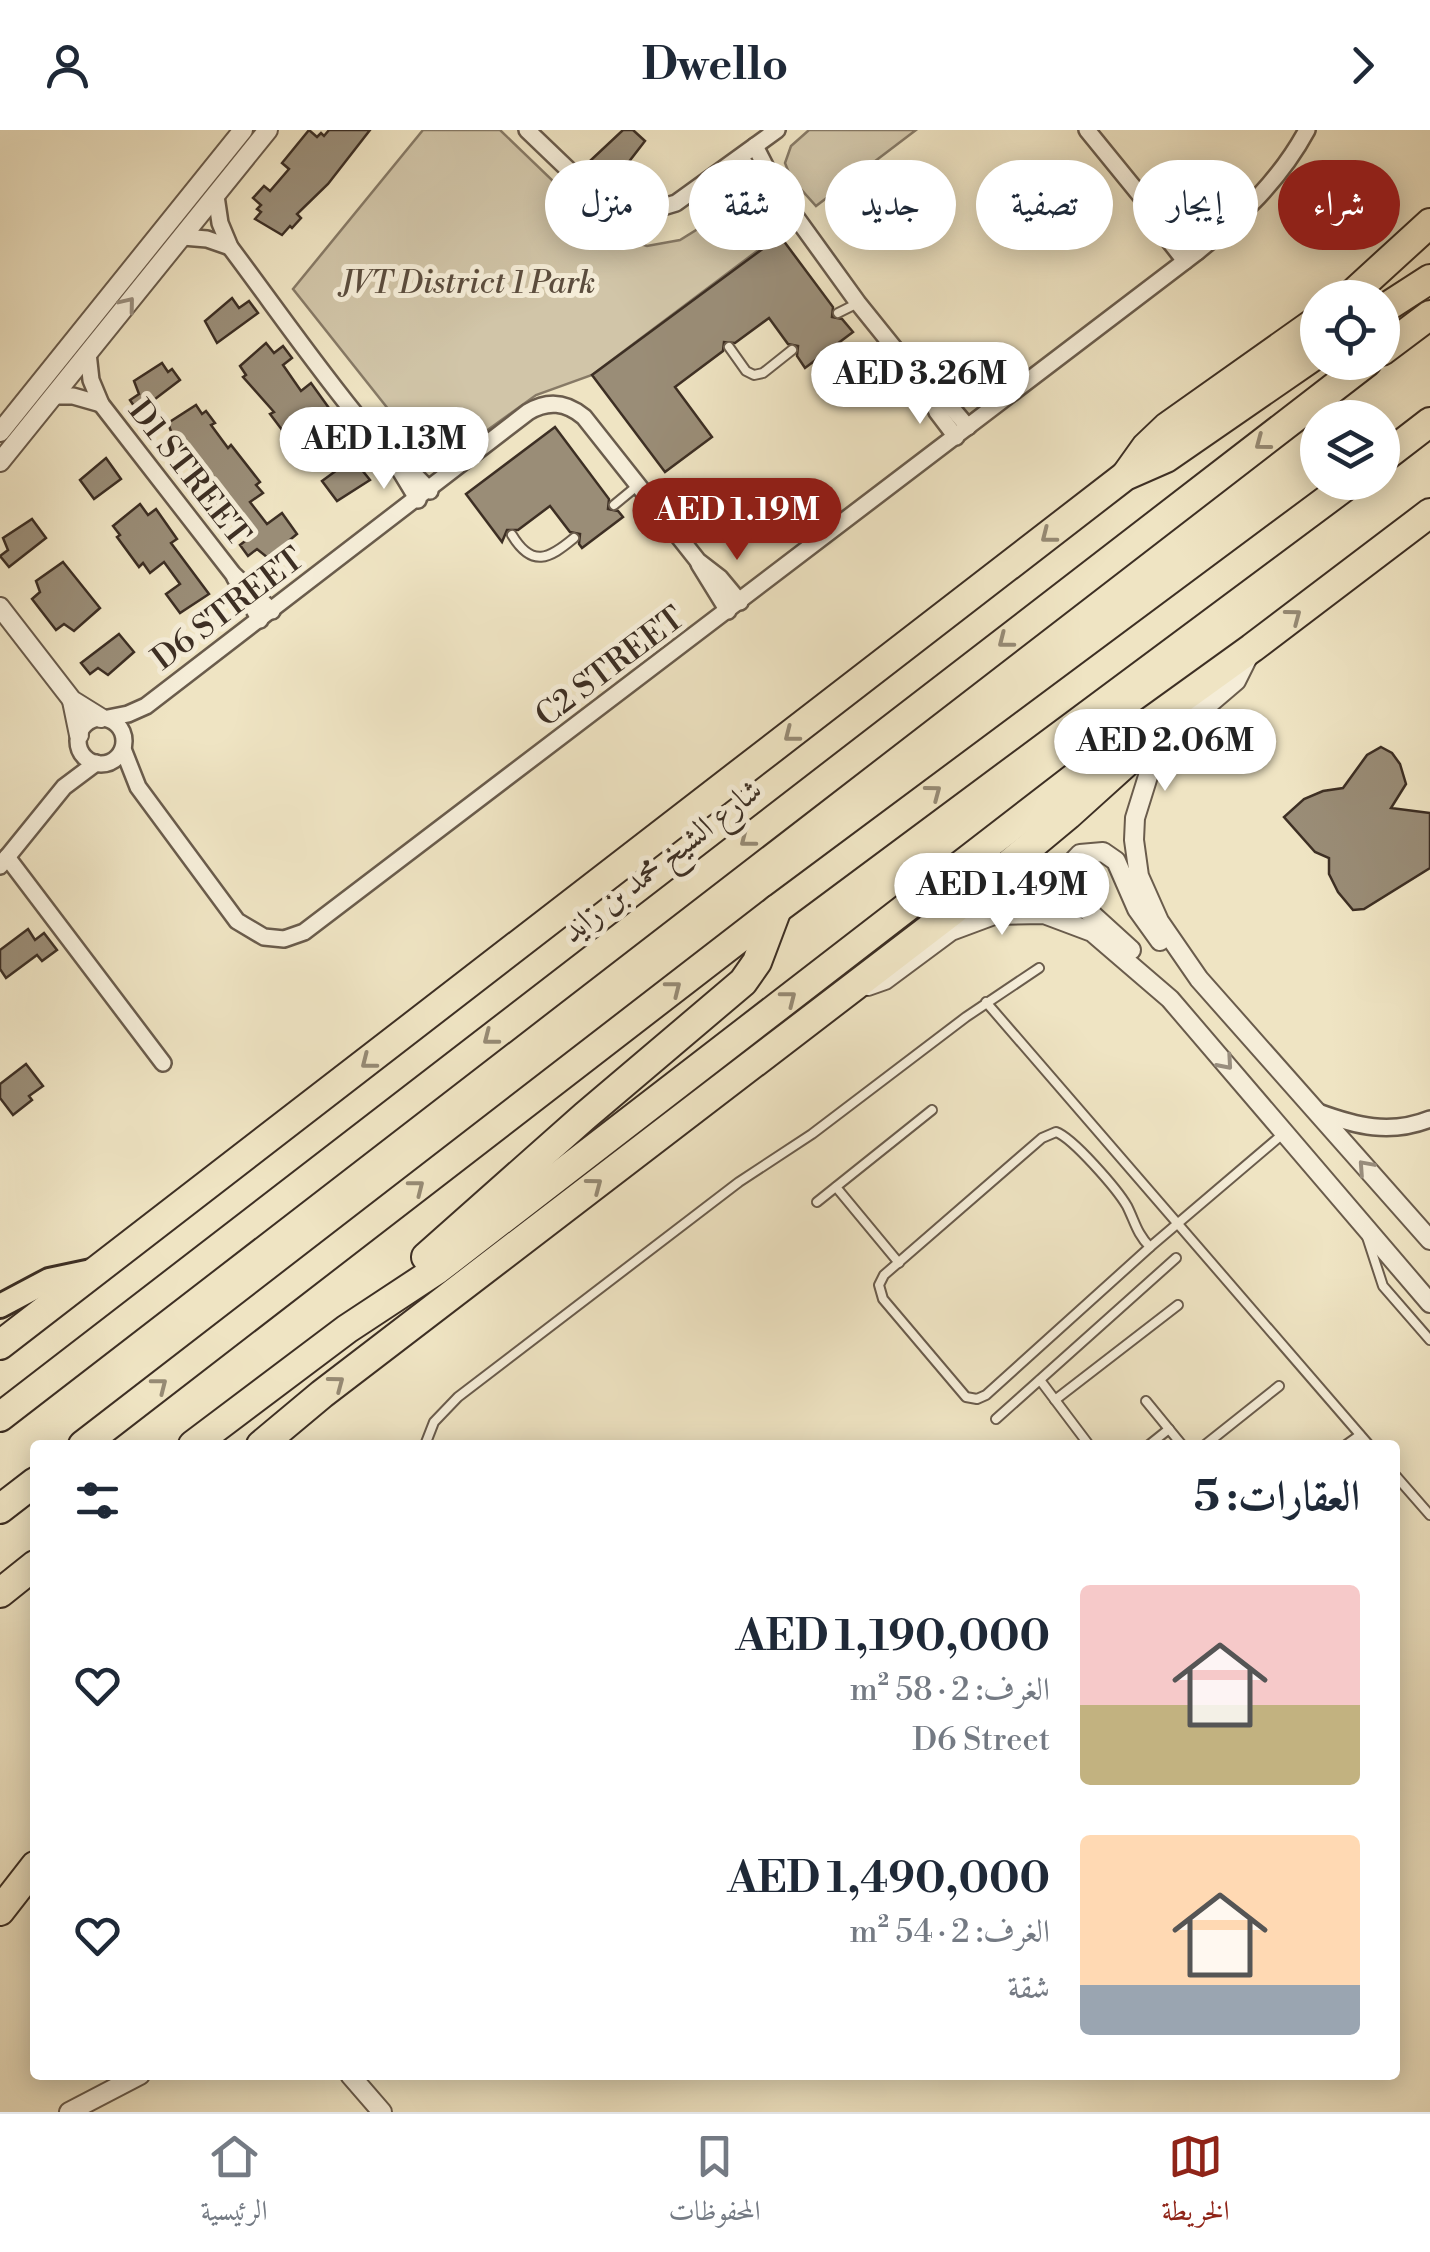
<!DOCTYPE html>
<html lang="ar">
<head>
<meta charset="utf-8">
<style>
	:root { --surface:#fff; --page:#f6f6f7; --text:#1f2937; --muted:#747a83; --line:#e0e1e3; --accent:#8f2418 }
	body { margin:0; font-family:"Libre Bodoni",Amiri,serif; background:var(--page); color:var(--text); direction:rtl; height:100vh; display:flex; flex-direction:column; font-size:38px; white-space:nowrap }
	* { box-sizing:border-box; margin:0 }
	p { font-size:32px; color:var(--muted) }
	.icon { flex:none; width:55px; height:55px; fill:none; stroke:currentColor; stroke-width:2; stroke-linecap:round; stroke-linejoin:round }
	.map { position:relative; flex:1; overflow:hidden; direction:ltr }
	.sheet { position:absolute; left:30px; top:1310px; width:1370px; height:640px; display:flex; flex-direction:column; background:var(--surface); border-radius:10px; box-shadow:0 5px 25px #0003; direction:rtl }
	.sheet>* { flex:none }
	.top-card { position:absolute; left:30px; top:30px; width:1370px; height:90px; direction:rtl; display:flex; gap:20px }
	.fabs { position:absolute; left:1300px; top:150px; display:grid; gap:20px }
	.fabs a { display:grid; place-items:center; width:100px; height:100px; border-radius:50%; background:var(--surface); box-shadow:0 5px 25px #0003; font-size:50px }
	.price { position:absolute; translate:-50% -85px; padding:0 22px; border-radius:35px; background:#fff; color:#222; font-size:32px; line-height:65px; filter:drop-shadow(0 2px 5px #0008) }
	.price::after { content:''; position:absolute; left:50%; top:60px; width:30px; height:22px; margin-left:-15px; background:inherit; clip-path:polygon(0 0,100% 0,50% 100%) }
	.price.selected { background:var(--accent); color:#fff }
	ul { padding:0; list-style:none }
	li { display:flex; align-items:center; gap:30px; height:250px; padding:0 40px }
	li span { display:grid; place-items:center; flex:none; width:280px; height:200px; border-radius:10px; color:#555 }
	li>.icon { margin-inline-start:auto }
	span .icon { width:120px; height:120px; fill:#fffc; stroke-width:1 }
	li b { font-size:42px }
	h2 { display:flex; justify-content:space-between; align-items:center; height:120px; padding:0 40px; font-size:42px }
	.pill { padding:0 35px; border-radius:45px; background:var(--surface); box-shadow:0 5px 25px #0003; font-size:35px; line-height:90px }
	.pill.selected { background:var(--accent); color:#fff }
	header { display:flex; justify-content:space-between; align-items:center; height:130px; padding:0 40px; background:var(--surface); font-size:45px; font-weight:700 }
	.tabs { display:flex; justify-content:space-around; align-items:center; height:140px; border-top:2px solid var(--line); background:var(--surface); font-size:28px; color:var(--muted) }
	.tabs a { display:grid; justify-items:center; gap:5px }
	.tabs .selected { color:var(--accent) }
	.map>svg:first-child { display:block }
</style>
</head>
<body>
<header><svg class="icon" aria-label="forward" viewBox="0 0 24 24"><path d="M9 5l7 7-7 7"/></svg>Dwello<svg class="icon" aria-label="person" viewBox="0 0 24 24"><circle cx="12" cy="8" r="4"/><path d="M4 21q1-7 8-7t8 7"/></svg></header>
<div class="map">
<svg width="1430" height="1982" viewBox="0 0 1430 1982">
	<rect width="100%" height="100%" fill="#efe4c3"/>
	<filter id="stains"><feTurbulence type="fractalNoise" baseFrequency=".002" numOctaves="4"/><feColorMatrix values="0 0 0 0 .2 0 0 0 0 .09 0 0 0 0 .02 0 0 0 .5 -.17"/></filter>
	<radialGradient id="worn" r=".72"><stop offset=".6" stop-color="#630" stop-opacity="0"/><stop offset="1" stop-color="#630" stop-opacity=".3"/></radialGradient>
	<g fill="#d1c5a8" stroke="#877a66" stroke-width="2.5">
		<path d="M 423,0 L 500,0 L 609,105 L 647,116 L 680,110 L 762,59 L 780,94 L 781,103 L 592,245 L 536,265 L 435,338 L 293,159 Z"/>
		<path d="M 809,0 L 916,0 L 816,76 L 791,48 L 785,33 L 791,16 Z"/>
	</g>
	<g fill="#9a8d77" stroke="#3d2f24" stroke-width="2.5">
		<path d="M 309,0 L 317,7 L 321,3 L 324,6 L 329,0 L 370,0 L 328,54 L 297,84 L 301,88 L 292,98 L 290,96 L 282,105 L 255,89 L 261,82 L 257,79 L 261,75 L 253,68 L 264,56 L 270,61 L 289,39 L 282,33 Z"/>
		<path d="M 623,0 L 633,0 L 645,11 L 624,38 L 619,33 L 615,37 L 611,34 L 604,42 L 591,30 Z"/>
		<path d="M 780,106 L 833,177 L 832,187 L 842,189 L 853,202 L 805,238 L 797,226 L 798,216 L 788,214 L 769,188 L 735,213 L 724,212 L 723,221 L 675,257 L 712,307 L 665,342 L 592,245 Z"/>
		<path d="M 232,168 L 239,178 L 249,171 L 258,183 L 217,213 L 205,191 Z"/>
		<path d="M 266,213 L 274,223 L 283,216 L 292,228 L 283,235 L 301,261 L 311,253 L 339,292 L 329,299 L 337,309 L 308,328 L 301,319 L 298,321 L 270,284 L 274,282 L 243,247 L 246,245 L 240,236 Z"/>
		<path d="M 162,233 L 168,242 L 172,239 L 180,250 L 138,282 L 130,270 L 139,264 L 134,251 Z"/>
		<path d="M 196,275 L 202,284 L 206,281 L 215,293 L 211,295 L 228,318 L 231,315 L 260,352 L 256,355 L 263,363 L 250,372 L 267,394 L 282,383 L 297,404 L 268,428 L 257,419 L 248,426 L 240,415 L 253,405 L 233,379 L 230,381 L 226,376 L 218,383 L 189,347 L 198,340 L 180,318 L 172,324 L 164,313 L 173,307 L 168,293 Z"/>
		<path d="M 555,297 L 609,369 L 608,379 L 618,381 L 623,387 L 582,418 L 579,414 L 580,404 L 570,402 L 550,376 L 518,400 L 507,400 L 502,412 L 466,364 Z"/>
		<path d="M 363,321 L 372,333 L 362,340 L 370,350 L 337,371 L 322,351 Z"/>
		<path d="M 106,328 L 121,349 L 94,369 L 80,350 Z"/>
		<path d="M 140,374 L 148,385 L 156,379 L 177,409 L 171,413 L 209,464 L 180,483 L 166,464 L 180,454 L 164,432 L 150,443 L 143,433 L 139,437 L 117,407 L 120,405 L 113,396 Z"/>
		<path d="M 32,389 L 46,408 L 9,437 L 0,426 L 8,420 L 3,408 Z"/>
		<path d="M 63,432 L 100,478 L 74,501 L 64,494 L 56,500 L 32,469 L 40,462 L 36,451 Z"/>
		<path d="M 119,504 L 134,522 L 108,545 L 98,538 L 90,544 L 81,533 Z"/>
		<path d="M 1381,617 L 1392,623 L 1400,634 L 1406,654 L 1391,678 L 1430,683 L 1430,738 L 1364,779 L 1353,780 L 1338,762 L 1329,744 L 1329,728 L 1315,722 L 1284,687 L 1304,669 L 1323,661 L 1343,658 L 1367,625 Z"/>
		<path d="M 28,799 L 35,810 L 44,803 L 57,820 L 42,831 L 37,825 L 6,848 L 0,839 L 0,820 Z"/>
		<path d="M 26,934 L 43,956 L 29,966 L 32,970 L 13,985 L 0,968 L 0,954 Z"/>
	</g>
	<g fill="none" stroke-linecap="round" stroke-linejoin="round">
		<defs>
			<g id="service">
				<path d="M 838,183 L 858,173"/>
				<path d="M 729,217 L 746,241 L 754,245 L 763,243 L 792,220"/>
				<path d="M 614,375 L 637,356"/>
				<path d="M 512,405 C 532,438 549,429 574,408"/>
				<path d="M 986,872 L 1369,1315"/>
				<path d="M 1056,1002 C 1073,1008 1117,1059 1127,1076 C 1135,1092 1137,1104 1150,1117 L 986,1265 L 977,1269 L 966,1267 L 883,1169 L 879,1155 L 884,1145 L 1042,1008 Z"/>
				<path d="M 836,1057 L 899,1133"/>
				<path d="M 817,1072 L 932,980"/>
				<path d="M 1367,1107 L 1383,1156 L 1430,1210"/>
				<path d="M 1150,1117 L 1284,1003"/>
				<path d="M 1040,1250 L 1089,1315"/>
				<path d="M 1055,1270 L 1178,1175"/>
				<path d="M 1146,1271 L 1182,1315"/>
				<path d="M 996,1289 L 1176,1128"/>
				<path d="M 425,1315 L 434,1292 L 458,1267 L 739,1052 L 812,1004 L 966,887 L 1039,838"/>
				<path d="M 1149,1315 L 1169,1299"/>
				<path d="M 1205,1315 L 1279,1256"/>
				<path d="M 1346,1315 L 1360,1305"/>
				<path d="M 1395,1345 L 1430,1385"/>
			</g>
			<g id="minor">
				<path d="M 527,0 L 600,70 L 621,80 L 643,83 L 676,73 L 777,0"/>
				<path d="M 1087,0 L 1153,81 L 1197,122"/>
				<path d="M 755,16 L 780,65 L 858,173 L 928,260 L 937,282 L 956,307"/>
				<path d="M 739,29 L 777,62"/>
				<path d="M 216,66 L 220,93 L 230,117 C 275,177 317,238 365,296 C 385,320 409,337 430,361"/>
				<path d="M 1155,84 L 1167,108 L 1185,131"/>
				<path d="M 183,107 L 207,109 L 230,117"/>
				<path d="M 88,223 L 91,250 L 101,274 L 233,444 L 272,481"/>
				<path d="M 931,263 L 951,277 L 968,297"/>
				<path d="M 53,266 L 73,266 L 101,274"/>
				<path d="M 395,332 L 418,370"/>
				<path d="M 699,434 L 728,481"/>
				<path d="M 235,448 L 260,490"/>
				<circle cx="101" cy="611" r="23"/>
				<path d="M 108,588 L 128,584 L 146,576 L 528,282 C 548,270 566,272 584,287 L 698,431 L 720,448 L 740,472"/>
				<path d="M 123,619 L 138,657 L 237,791 L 264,807 L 284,809 L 304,802 L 1197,122 C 1241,87 1280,50 1307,0"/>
				<path d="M 7,727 L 163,933"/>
				<path d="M 0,736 L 64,657 L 96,633"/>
				<path d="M 1318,982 C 1356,996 1390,1005 1430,989"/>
			</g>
			<g id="tertiary">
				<path d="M 0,302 L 243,0"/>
				<path d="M 0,332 L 268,0"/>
				<path d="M 0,477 L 72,570 L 101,588"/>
				<path d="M 1250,523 L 1236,551 L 1181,598 L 1149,643 L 1135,688 L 1134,710 L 1139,746 L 1159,791 L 1199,849 L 1430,1110"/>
				<path d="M 72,571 L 79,605"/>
				<path d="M 1131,820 L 1065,760 L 1065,740 L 1080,724 L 1103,722 L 1116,731 L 1137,779 L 1160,811"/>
				<path d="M 868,856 L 885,850 L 951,801 L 994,785 L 1044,784 L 1092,802 L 1170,869 L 1430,1173"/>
				<path d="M 350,1945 L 382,1982"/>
				<path d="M 69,1982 L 140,1945"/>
			</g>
			<path id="primary" d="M 0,1176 L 49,1150 L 96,1140"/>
			<g id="motorway">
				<path d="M 1348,168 L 1430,93"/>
				<path d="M 1382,180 L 1430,149"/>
				<path d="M 1382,221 L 1430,185"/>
				<path d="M 1382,329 L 1430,292"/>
				<path d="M 1126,345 L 1146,317 L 1167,297 L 1318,190"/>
				<path d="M 426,1127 L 585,986 L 743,852 L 757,832 L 777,779"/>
				<path d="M 0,1215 L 1125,346 L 1166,328 L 1318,223"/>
				<path d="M 0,1287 L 1367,232"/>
				<path d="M 83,1315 L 777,779 L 1351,352"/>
				<path d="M 193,1315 L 347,1199 L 438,1139 L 1109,621 L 1252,518 L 1430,383"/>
				<path d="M 261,1315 L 322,1264 L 950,783 L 1068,685 L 1161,601"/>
				<path d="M 0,1379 L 35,1352"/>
				<path d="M 0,1463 L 35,1435"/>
				<path d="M 0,1781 L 35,1736"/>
			</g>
		</defs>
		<use href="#service" stroke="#6a5c4c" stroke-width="12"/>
		<use href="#minor" stroke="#6a5c4c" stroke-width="20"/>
		<use href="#tertiary" stroke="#6a5c4c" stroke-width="22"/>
		<use href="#primary" stroke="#3d2f24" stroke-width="28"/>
		<use href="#motorway" stroke="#3d2f24" stroke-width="32"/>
		<use href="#service" stroke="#f5edd8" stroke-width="8"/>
		<use href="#minor" stroke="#f5edd8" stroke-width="15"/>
		<use href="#tertiary" stroke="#f5edd8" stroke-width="18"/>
		<use href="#primary" stroke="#efe4c3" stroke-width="22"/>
		<use href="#motorway" stroke="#efe4c3" stroke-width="28"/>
	</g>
	<defs><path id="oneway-chevron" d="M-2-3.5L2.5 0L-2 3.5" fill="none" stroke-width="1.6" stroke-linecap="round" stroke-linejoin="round" transform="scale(2.5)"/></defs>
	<g stroke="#998e7e">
		<use href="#oneway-chevron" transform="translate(128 174) rotate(-51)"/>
		<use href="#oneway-chevron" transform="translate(1226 933) rotate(49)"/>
		<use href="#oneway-chevron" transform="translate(1365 1037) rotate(-132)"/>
	</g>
	<g stroke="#968a74">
		<use href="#oneway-chevron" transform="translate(1262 313) rotate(143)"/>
		<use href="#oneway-chevron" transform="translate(1048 406) rotate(142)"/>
		<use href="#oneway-chevron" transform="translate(1294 486) rotate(-37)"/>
		<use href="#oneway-chevron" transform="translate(1005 511) rotate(142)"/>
		<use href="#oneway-chevron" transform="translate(791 605) rotate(142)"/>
		<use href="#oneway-chevron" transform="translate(934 662) rotate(-37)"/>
		<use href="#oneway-chevron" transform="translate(747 710) rotate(142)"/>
		<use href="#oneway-chevron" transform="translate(674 858) rotate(-38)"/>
		<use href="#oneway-chevron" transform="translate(789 868) rotate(-38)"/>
		<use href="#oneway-chevron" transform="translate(490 908) rotate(142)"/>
		<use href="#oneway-chevron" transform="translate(368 932) rotate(142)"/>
		<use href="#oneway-chevron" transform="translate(595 1055) rotate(-37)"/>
		<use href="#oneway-chevron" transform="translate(417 1057) rotate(-38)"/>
		<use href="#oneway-chevron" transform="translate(337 1253) rotate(-37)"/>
		<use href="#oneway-chevron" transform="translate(160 1255) rotate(-38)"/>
	</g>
	<g text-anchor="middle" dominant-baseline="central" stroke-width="10" stroke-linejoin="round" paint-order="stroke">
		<g font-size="32" font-style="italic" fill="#5b4d3e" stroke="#f5edd8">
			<text x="468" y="153">JVT District 1 Park</text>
		</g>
		<g font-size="32" fill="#3d2f24" stroke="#f5edd8">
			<text transform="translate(189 343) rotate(52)">D1 STREET</text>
			<text transform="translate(228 479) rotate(-37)">D6 STREET</text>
			<text transform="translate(610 537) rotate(-37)">C2 STREET</text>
			<text transform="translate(662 731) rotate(-38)">شارع الشيخ محمد بن زايد</text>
		</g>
	</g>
	<rect width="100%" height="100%" filter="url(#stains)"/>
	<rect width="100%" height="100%" fill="url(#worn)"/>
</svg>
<div class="fabs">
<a><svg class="icon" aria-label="locate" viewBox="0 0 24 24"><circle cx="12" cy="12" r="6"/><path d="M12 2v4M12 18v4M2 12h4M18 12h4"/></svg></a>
<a><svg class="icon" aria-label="layers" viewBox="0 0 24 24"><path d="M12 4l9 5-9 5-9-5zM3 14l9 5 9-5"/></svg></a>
</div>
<b class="price" style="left:920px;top:297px">AED 3.26M</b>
<b class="price" style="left:384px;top:362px">AED 1.13M</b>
<b class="price selected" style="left:737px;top:433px">AED 1.19M</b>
<b class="price" style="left:1165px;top:664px">AED 2.06M</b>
<b class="price" style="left:1002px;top:808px">AED 1.49M</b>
<div class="top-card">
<a class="pill selected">شراء</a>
<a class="pill">إيجار</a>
<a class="pill">تصفية</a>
<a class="pill">جديد</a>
<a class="pill">شقة</a>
<a class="pill">منزل</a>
</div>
<section class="sheet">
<h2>العقارات: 5<svg class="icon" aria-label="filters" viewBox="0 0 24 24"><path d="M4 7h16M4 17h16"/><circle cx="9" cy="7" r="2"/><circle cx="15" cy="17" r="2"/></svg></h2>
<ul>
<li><span style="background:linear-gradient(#f6c9c9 60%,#c2b280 0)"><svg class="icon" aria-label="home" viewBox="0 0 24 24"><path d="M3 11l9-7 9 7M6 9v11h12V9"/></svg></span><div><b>AED 1,190,000</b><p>الغرف: 2 · 58 m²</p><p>D6 Street</p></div><svg class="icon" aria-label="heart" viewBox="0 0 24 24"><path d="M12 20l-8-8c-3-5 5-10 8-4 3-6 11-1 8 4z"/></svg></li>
<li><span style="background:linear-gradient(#ffd9b3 75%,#9aa5b1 0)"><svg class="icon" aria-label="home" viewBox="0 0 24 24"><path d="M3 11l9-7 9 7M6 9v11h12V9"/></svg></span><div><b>AED 1,490,000</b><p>الغرف: 2 · 54 m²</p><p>شقة</p></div><svg class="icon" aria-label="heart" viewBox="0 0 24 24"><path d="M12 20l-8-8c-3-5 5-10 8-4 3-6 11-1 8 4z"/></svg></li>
</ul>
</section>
</div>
<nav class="tabs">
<a class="selected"><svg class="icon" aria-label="map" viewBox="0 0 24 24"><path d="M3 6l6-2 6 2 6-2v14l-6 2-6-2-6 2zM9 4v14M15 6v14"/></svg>الخريطة</a>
<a><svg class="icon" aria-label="saved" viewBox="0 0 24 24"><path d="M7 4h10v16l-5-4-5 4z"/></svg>المحفوظات</a>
<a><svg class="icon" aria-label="home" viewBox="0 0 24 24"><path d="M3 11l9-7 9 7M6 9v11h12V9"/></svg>الرئيسية</a>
</nav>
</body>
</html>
